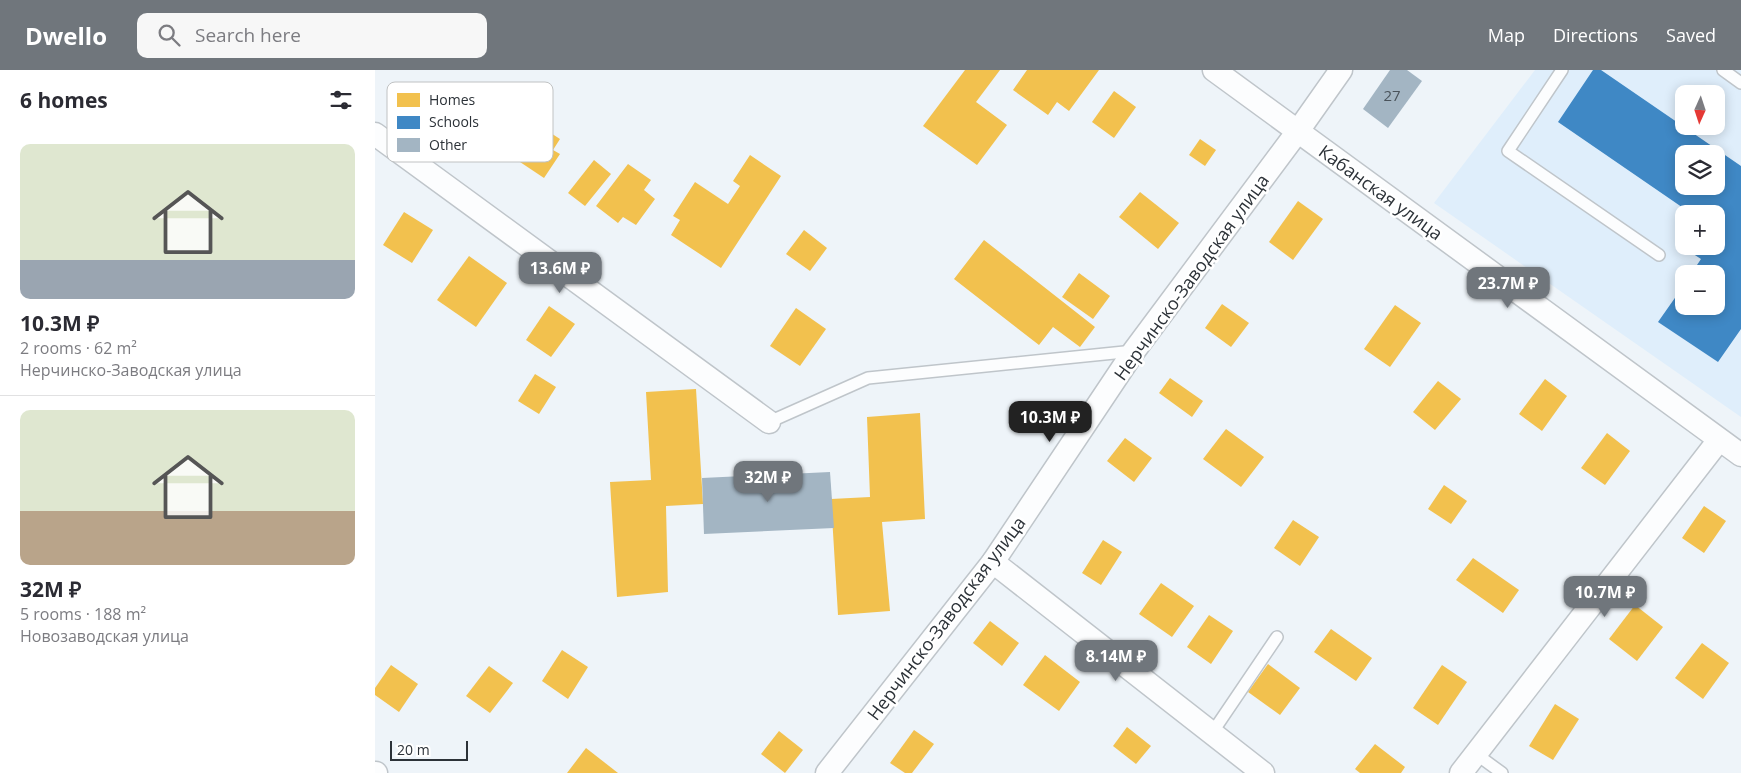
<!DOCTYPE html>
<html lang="en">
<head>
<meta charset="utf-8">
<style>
	:root { --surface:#fff; --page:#f7f7f7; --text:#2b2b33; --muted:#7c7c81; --line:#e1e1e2; --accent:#70767c }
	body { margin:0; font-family:"Open Sans",sans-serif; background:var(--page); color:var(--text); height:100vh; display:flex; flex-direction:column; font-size:19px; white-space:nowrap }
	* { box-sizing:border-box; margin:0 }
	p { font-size:16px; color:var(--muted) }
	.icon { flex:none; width:28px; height:28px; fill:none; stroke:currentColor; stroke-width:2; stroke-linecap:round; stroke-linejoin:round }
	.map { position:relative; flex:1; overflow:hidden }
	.drawer { display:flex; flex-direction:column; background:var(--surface); width:375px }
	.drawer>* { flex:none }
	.needle { width:32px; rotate:183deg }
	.tools { position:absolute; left:1300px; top:15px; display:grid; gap:10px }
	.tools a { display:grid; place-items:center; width:50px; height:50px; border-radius:10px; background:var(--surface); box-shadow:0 2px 12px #0003; font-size:25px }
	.scale { position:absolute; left:15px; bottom:12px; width:78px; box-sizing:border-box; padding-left:5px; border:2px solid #2c3238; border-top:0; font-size:14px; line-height:18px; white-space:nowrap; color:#2c3238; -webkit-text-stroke:4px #fff; paint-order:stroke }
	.price { position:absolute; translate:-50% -42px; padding:0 11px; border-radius:10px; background:var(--accent); color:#fff; font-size:16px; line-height:32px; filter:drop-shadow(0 1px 2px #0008) }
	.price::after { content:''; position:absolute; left:50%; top:30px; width:15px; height:11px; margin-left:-8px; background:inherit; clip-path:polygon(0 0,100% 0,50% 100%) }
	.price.current { background:#222; color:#fff }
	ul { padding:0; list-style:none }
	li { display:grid; align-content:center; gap:10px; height:265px; padding:0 20px }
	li+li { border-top:1px solid var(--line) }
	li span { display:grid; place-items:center; height:155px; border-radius:10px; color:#555 }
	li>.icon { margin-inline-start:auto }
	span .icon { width:90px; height:90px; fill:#fffc; stroke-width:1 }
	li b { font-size:21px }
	h2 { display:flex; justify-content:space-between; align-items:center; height:60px; padding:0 20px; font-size:21px }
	header { display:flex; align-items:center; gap:30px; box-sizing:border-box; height:70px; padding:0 25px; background:var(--accent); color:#fff }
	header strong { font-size:24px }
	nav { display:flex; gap:28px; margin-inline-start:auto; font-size:18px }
	.search { width:350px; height:45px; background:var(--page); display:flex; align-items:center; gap:12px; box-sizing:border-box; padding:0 18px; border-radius:10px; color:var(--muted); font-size:19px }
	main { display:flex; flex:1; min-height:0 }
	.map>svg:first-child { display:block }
</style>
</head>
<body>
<header>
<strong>Dwello</strong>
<div class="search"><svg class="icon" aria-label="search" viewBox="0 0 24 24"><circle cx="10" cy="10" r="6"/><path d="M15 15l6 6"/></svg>Search here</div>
<nav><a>Map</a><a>Directions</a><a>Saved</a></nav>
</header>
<main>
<section class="drawer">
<h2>6 homes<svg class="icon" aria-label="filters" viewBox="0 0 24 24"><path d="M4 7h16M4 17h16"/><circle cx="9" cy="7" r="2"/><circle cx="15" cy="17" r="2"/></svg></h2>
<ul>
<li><span style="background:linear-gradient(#dfe7d0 75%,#9aa5b1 0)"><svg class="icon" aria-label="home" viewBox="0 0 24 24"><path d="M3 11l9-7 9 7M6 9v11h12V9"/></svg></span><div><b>10.3M ₽</b><p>2 rooms · 62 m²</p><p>Нерчинско-Заводская улица</p></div></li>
<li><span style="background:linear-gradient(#dfe7d0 65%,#b9a48a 0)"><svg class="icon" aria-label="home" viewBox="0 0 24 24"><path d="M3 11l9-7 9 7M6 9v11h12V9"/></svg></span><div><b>32M ₽</b><p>5 rooms · 188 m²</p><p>Новозаводская улица</p></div></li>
</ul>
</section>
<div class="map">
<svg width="1366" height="703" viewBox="0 0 1366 703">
	<rect width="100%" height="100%" fill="#eef4f9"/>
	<path fill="#dfeefb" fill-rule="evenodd" d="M 1160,0 L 1366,0 L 1366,347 L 1059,133 ZM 1309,24 L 1341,24 L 1341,56 L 1309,56 ZM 1309,84 L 1341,84 L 1341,116 L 1309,116 ZM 1309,144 L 1341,144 L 1341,176 L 1309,176 ZM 1309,204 L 1341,204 L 1341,236 L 1309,236 Z"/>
	<g fill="#f2c14e">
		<path d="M 590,0 L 625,0 L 601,32 L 632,55 L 602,95 L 548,56 Z"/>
		<path d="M 652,0 L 724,0 L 694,41 L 682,32 L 673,45 L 638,20 Z"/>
		<path d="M 739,21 L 761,37 L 739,68 L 717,52 Z"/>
		<path d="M 148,45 L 185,69 L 178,80 L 185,84 L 169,108 L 136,86 L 141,77 L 131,71 Z"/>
		<path d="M 825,69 L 841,80 L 830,96 L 814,85 Z"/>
		<path d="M 375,85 L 406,106 L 346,198 L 296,165 L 305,150 L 298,146 L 320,112 L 353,134 L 365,116 L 358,111 Z"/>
		<path d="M 219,90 L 236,104 L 210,136 L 193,123 Z"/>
		<path d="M 253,94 L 276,110 L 269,120 L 280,129 L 261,155 L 248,147 L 243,153 L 221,136 Z"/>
		<path d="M 765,122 L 804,153 L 783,179 L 744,147 Z"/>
		<path d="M 923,131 L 948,149 L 918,190 L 894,172 Z"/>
		<path d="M 29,142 L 58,160 L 37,193 L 8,175 Z"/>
		<path d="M 429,160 L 452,178 L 435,201 L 411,184 Z"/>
		<path d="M 609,170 L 720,257 L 705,277 L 678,257 L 664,275 L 579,209 Z"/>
		<path d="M 94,186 L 132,213 L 101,257 L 62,230 Z"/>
		<path d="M 704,203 L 735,226 L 718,249 L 687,227 Z"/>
		<path d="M 847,234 L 874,253 L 856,277 L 830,258 Z"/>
		<path d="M 1020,235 L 1046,253 L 1015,297 L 989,279 Z"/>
		<path d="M 174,236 L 200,254 L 176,287 L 151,270 Z"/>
		<path d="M 421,238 L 451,259 L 425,296 L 395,276 Z"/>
		<path d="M 160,304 L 181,317 L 164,344 L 143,331 Z"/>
		<path d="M 795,308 L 828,331 L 817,347 L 784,323 Z"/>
		<path d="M 1170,309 L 1192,326 L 1167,361 L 1144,344 Z"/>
		<path d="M 1063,311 L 1086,329 L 1060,360 L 1038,342 Z"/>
		<path d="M 321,319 L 328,434 L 291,436 L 293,522 L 242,527 L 235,412 L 276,410 L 271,322 Z"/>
		<path d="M 545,343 L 550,449 L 507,452 L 515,541 L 463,545 L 456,429 L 495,427 L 492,347 Z"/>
		<path d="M 851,359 L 889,387 L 866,417 L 828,389 Z"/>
		<path d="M 1232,363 L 1255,381 L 1230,415 L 1206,398 Z"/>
		<path d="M 750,368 L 777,388 L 759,412 L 732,391 Z"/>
		<path d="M 1069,415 L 1092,431 L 1076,454 L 1053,439 Z"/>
		<path d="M 1329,436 L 1351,451 L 1329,483 L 1307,468 Z"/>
		<path d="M 918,450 L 944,467 L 925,496 L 899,478 Z"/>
		<path d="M 728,470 L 747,482 L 726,515 L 707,503 Z"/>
		<path d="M 1098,488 L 1144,520 L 1128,543 L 1081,510 Z"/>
		<path d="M 786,513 L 819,536 L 797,567 L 764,544 Z"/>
		<path d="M 1260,535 L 1288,557 L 1262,591 L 1234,569 Z"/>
		<path d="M 834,545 L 858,561 L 836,594 L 812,577 Z"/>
		<path d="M 615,551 L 644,573 L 627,596 L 598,573 Z"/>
		<path d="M 956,559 L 997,588 L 981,611 L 939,582 Z"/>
		<path d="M 1327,573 L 1354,593 L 1328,629 L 1300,608 Z"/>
		<path d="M 187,580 L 213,597 L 193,629 L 167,611 Z"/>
		<path d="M 670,585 L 705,612 L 684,641 L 648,615 Z"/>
		<path d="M 893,594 L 925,618 L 905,645 L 873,622 Z"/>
		<path d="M 16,595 L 43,614 L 24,642 L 0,625 L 0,618 Z"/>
		<path d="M 1067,595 L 1092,612 L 1063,655 L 1038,638 Z"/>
		<path d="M 114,596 L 138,613 L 115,643 L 91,626 Z"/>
		<path d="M 1180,634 L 1204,649 L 1178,690 L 1154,676 Z"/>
		<path d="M 752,657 L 776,676 L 761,694 L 738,676 Z"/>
		<path d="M 539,660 L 559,674 L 537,703 L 530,703 L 515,693 Z"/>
		<path d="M 404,661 L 428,680 L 410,703 L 386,684 Z"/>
		<path d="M 1000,674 L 1030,697 L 1026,703 L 985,703 L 980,699 Z"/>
		<path d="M 211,678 L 243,703 L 192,703 Z"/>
	</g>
	<path fill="#3f88c5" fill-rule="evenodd" d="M 1218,0 L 1226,0 L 1366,96 L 1366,259 L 1343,292 L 1283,252 L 1309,215 L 1309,236 L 1341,236 L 1341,204 L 1316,204 L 1326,189 L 1306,176 L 1309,172 L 1309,176 L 1341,176 L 1341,144 L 1317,144 L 1183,52 ZM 1309,84 L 1341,84 L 1341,116 L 1309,116 Z"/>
	<g fill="#a3b5c3">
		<path d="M 1015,0 L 1032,0 L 1047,11 L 1013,58 L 988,39 Z"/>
		<path d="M 455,402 L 459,458 L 329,464 L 327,408 Z"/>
	</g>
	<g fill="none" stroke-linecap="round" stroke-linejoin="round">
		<defs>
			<g id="service">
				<path d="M 1187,0 L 1133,81 L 1284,185"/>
				<path d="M 1348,0 L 1366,13"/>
				<path d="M 394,352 L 493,308 L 759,281"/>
				<path d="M 837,663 L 902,567"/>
				<path d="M 1101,684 L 1127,703"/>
			</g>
			<g id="minor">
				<path d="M 839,0 L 1366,385"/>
				<path d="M 0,64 L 394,352"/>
				<path d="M 618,492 L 888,703"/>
				<path d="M 0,703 L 1,703"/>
				<path d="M 452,703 L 618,492 L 759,281 L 923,61 L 966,0"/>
				<path d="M 1086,703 L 1344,370"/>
			</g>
		</defs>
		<use href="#service" stroke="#bfc5ca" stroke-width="14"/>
		<use href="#minor" stroke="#bfc5ca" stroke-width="25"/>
		<use href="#service" stroke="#fcfdfe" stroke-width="11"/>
		<use href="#minor" stroke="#fcfdfe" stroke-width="22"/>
	</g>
	<g text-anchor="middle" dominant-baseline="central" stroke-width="5" stroke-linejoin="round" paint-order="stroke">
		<g font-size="15" fill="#4a535b">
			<text x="1017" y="25">27</text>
		</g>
		<g font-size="18" fill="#2c3238" stroke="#fff">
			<text transform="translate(1006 122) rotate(36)">Кабанская улица</text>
			<text transform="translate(816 207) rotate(-54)">Нерчинско-Заводская улица</text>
			<text transform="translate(571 548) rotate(-53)">Нерчинско-Заводская улица</text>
		</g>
	</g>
	<rect x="12" y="12" width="166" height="80" rx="8" fill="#fff" stroke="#c0c2c3" stroke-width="1"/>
	<rect x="22" y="23" width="23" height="14" fill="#f2c14e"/>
	<rect x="22" y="46" width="23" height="13" fill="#3f88c5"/>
	<rect x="22" y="68" width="23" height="14" fill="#a3b5c3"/>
	<g font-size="14" fill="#2c3238">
		<text x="54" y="35">Homes</text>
		<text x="54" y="57">Schools</text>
		<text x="54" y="80">Other</text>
	</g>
</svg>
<div class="tools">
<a><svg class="needle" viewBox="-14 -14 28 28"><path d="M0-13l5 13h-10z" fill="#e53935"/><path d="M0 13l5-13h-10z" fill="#7c7c81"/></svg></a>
<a><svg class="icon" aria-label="layers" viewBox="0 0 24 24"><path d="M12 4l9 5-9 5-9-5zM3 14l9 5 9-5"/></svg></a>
<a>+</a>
<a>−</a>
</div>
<div class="scale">20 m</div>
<b class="price" style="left:185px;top:224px">13.6M ₽</b>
<b class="price" style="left:1133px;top:239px">23.7M ₽</b>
<b class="price current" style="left:675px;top:373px">10.3M ₽</b>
<b class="price" style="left:393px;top:433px">32M ₽</b>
<b class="price" style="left:1230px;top:548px">10.7M ₽</b>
<b class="price" style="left:741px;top:612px">8.14M ₽</b>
</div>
</main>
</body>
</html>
